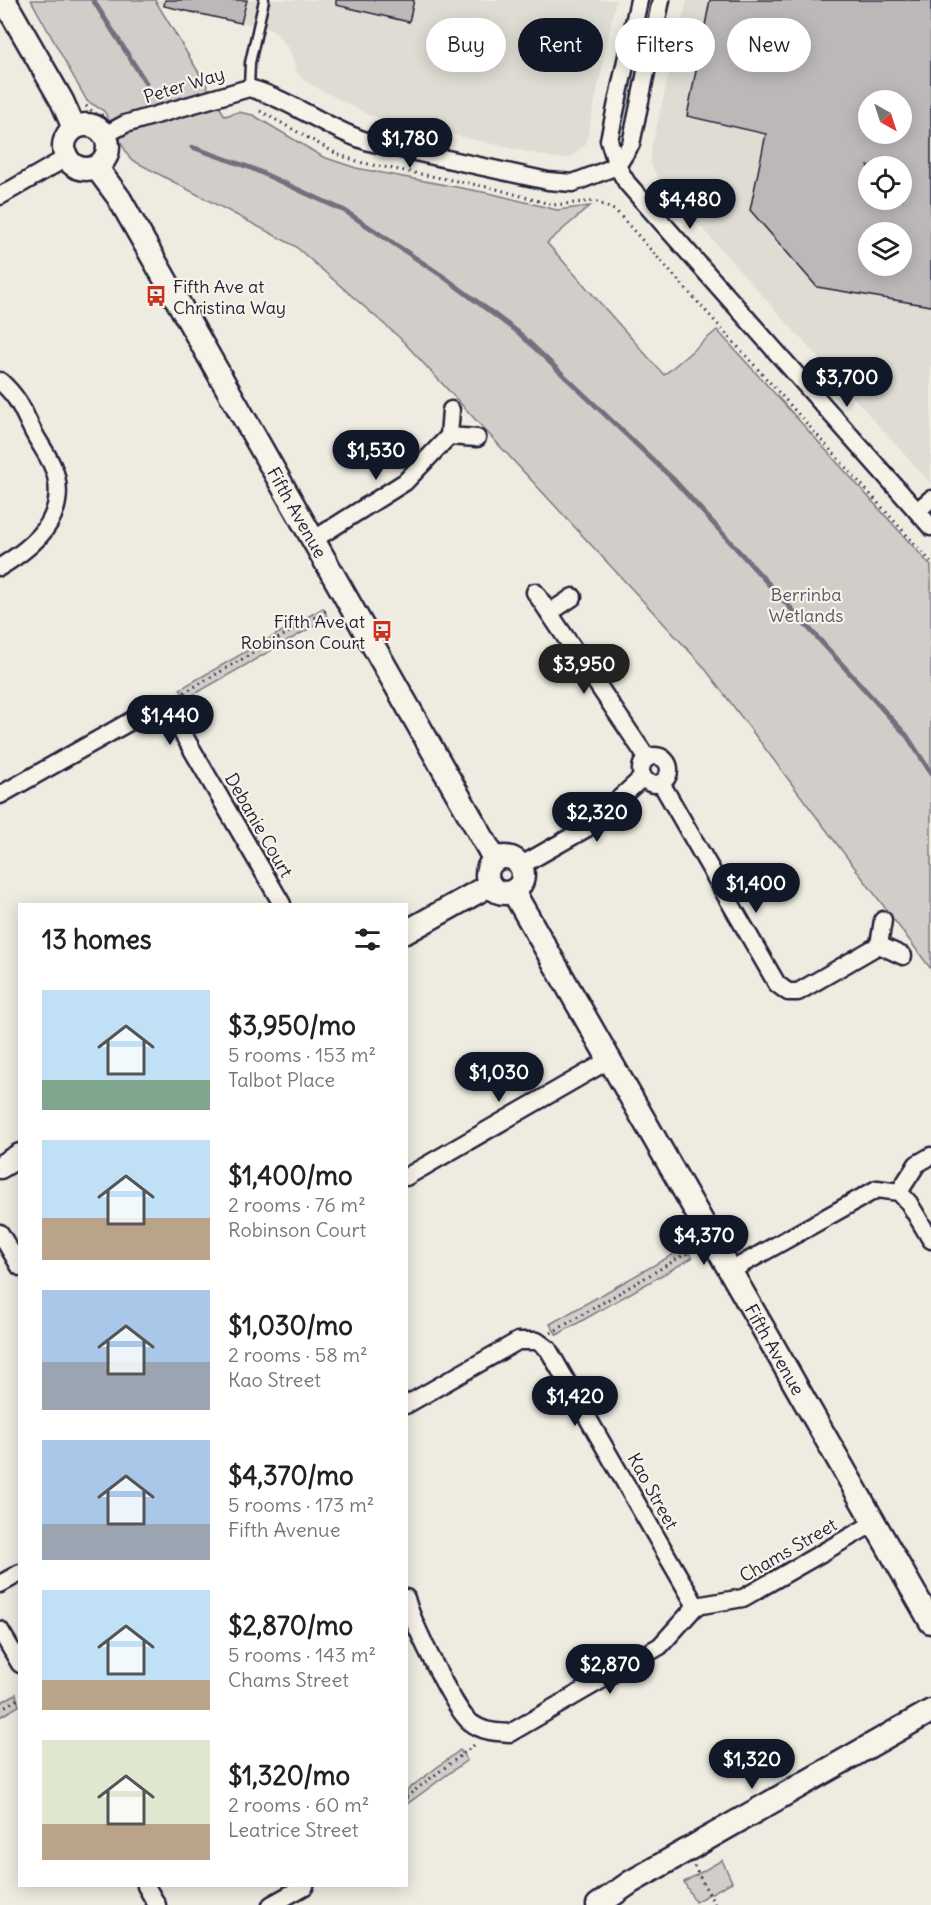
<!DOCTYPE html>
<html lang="en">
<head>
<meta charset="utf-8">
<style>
	:root { --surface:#fff; --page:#f6f6f6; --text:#222; --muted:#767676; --accent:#111827 }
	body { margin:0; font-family:Delius,sans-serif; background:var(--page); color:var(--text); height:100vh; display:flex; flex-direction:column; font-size:22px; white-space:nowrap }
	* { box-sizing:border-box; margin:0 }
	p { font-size:20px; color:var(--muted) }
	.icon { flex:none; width:33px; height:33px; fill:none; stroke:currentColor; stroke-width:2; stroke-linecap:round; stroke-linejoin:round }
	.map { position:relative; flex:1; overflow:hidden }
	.details { position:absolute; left:18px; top:903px; width:390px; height:984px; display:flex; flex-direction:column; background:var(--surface); border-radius:0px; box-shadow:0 3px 15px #0003 }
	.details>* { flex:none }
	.top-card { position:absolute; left:426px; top:18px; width:414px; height:54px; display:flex; gap:12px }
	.needle { width:39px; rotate:141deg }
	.controls { position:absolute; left:858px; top:90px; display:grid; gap:12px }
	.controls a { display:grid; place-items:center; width:54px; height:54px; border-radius:50%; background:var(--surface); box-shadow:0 3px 15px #0003; font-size:30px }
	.price { position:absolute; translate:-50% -51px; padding:0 14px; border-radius:21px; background:var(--accent); color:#fff; font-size:20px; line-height:39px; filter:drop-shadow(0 2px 3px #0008) }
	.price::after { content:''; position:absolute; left:50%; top:36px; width:18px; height:14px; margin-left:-9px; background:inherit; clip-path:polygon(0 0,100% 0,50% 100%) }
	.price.selected { background:#222; color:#fff }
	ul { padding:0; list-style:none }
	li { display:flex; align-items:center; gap:18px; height:150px; padding:0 24px }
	li span { display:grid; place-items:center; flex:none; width:168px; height:120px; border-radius:0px; color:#555 }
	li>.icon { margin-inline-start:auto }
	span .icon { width:72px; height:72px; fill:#fffc; stroke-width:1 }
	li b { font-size:26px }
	h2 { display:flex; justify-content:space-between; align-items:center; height:72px; padding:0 24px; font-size:26px }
	.chip { padding:0 21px; border-radius:27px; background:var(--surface); box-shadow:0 3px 15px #0003; font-size:21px; line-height:54px }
	.chip.selected { background:var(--accent); color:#fff }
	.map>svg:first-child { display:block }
</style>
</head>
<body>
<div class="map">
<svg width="931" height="1905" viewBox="0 0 931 1905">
	<rect width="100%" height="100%" fill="#eeebe1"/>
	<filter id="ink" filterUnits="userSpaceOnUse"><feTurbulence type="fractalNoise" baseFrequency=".0167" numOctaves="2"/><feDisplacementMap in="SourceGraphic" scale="12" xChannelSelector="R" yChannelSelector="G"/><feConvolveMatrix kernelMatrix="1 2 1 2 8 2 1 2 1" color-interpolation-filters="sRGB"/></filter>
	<g filter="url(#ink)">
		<g fill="#dfdcd4" fill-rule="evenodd">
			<path d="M 155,0 L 616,0 L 586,144 L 569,158 L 554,158 L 371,116 L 306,82 L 298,74 L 288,48 L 272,29 L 158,5 Z"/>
			<path d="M 687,0 L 931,0 L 931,484 L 659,180 L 651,164 L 651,149 ZM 868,100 L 902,100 L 902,134 L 868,134 ZM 868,166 L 902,166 L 902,200 L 868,200 ZM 868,232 L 902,232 L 902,266 L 868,266 Z"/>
		</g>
		<g fill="#d1cdc9" stroke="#7a7882" stroke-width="1.5">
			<path d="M 31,0 L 155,0 L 225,116 L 238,112 L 253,115 L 323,157 L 356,168 L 493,194 L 557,210 L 590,206 L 547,243 L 664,375 L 717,330 L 931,566 L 931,969 L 703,666 L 400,338 L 295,246 L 130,159 L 104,111 L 87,101 Z"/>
			<path d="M 323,608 L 328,618 L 186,699 L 180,689 Z"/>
			<path d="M 686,1247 L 692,1258 L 557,1335 L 550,1324 Z"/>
			<path d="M 16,1694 L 19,1706 L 0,1717 L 0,1703 Z"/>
			<path d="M 460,1750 L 467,1760 L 407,1804 L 407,1790 Z"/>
			<path d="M 722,1860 L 732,1882 L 695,1902 L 684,1882 Z"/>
		</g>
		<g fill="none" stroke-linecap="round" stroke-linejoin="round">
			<g stroke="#716f7b" stroke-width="5">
				<path d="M 93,0 L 146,83"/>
				<path d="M 192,147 L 251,168 L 345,211 L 444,277 L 519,333 L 673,479 L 907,736 L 931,773"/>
			</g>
		</g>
		<g fill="#bbb8b7" stroke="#22223b" stroke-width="1.5" fill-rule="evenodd">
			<path d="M 165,0 L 247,0 L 241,23 L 164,6 Z"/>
			<path d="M 336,0 L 414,0 L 409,22 L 336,5 Z"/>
			<path d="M 710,0 L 931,0 L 931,306 L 817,287 L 750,210 L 766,134 L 687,116 ZM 868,100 L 902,100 L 902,134 L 868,134 ZM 868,166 L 902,166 L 902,200 L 868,200 ZM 868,232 L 902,232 L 902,266 L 868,266 Z"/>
		</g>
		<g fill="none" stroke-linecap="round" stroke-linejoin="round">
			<defs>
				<path id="lane" d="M 249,88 L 250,63 L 264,0"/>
				<g id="street">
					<path d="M 639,0 L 609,140 L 617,166 L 627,183 L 931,527"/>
					<path d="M 105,135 L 125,124 L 249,88 C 292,100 327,129 369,142 L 548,181 L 573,183 L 617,166"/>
					<path d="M 617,166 L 631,144 L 661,0"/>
					<path d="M 0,196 L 66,158"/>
					<path d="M 0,381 C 22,401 22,411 35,435 C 42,448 53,462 56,476 C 66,520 33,547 0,567"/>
					<path d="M 451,410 L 449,436 L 477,438"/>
					<path d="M 917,511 L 931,499"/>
					<path d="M 313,540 L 405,482 L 449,436"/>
					<path d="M 535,592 L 647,758"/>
					<path d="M 549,613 L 573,597"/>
					<circle cx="655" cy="770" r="14"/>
					<path d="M 661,783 L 777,984 L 788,992 L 798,992 L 879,945"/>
					<path d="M 0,795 L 145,713 L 168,713 L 176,722 L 282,904"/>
					<path d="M 520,866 L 587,828 L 643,777"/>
					<path d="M 883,920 L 879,945 L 903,956"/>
					<path d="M 406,1177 L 609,1060"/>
					<path d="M 899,1192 L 917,1164 L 931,1156"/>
					<path d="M 0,1233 L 20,1267"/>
					<path d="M 730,1271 L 877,1189 L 899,1192 L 909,1203 L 931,1240"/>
					<path d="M 406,1405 L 518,1341 L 537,1341 L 548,1349 L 696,1606"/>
					<path d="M 0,1584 L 20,1573"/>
					<path d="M 406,1598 C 411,1620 455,1711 470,1722 C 483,1732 494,1732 510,1733 L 660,1646 L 696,1606 L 743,1598 L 874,1523"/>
					<path d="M 0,1630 L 20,1664"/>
					<path d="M 146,1886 L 157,1905"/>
					<path d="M 271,1905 L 305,1886"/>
				</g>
				<g id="secondary">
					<path d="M 4,0 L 62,101 L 74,128"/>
					<circle cx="86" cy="147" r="22"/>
					<path id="s1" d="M 96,167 L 119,198 L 495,860"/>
					<circle cx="505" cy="875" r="18"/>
					<path id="s2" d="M 513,891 L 931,1622"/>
					<path d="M 406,932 L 490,885"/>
					<path d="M 0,1167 L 20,1155"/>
					<path d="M 598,1905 L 631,1882 L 931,1711"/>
				</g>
			</defs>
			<use href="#lane" stroke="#22223b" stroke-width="13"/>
			<use href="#street" stroke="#22223b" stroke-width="21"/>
			<use href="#secondary" stroke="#22223b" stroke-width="27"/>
			<g stroke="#22223b" stroke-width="3" stroke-dasharray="1.5 4.5" stroke-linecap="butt">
				<path d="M 86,106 L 94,113 L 106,116"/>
				<path d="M 260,111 L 339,155 L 363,163 L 493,188 L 553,205 L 595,201 L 616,211 L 931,562"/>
				<path d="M 176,701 L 180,695 L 329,609"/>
				<path d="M 551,1333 L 694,1249"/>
				<path d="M 0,1709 L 20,1698"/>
				<path d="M 406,1797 L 477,1743"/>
				<path d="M 694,1866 L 715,1905"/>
			</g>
			<use href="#lane" stroke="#f7f3e8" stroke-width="8"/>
			<use href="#street" stroke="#f7f3e8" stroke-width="16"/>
			<use href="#secondary" stroke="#f7f3e8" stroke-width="22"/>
		</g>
	</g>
	<defs>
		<symbol id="bus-bare" viewBox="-9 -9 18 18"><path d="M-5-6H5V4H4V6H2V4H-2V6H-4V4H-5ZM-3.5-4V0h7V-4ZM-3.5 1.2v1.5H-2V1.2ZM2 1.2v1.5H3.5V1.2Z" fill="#c8321e" stroke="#f7f3e8" stroke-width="2.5" paint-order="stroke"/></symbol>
	</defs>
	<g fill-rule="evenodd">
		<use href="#bus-bare" x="141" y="281" width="30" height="30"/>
		<use href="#bus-bare" x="367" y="616" width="30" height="30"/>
	</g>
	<g text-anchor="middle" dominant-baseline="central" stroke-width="4.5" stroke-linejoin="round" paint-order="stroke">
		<g font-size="18" fill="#22223b" stroke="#f7f3e8">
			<text transform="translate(184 85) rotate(-17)">Peter Way</text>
			<text stroke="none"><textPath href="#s1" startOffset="400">Fifth Avenue</textPath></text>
			<text transform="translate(259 825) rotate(60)">Debanie Court</text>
			<text stroke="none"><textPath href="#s2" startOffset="528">Fifth Avenue</textPath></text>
			<text transform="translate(653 1491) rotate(61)">Kao Street</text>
			<text transform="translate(788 1550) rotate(-30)">Chams Street</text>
		</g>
		<g font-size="18" fill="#22223b" stroke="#f7f3e8" text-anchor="start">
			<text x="173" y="286">Fifth Ave at<tspan x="173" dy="21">Christina Way</tspan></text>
			<text x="365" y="621" text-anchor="end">Fifth Ave at<tspan x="365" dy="21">Robinson Court</tspan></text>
		</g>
		<g font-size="18" fill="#575566" stroke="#f7f3e8">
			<text x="806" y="594">Berrinba<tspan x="806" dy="21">Wetlands</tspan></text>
		</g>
	</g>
</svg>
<div class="controls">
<a><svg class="needle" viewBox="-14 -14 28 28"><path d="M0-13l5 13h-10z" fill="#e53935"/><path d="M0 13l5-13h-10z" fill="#767676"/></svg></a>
<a><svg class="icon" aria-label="locate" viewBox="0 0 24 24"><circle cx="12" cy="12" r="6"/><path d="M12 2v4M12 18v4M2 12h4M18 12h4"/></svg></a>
<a><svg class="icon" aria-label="layers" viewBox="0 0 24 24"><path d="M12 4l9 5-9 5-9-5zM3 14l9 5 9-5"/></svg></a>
</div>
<b class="price" style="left:410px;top:169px">$1,780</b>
<b class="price" style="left:690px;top:230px">$4,480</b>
<b class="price" style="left:847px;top:408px">$3,700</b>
<b class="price" style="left:376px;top:481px">$1,530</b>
<b class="price selected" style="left:584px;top:695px">$3,950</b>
<b class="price" style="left:170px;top:746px">$1,440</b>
<b class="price" style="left:597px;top:843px">$2,320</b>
<b class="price" style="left:756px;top:914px">$1,400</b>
<b class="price" style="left:499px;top:1103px">$1,030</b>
<b class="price" style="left:704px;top:1266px">$4,370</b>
<b class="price" style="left:575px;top:1427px">$1,420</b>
<b class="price" style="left:610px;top:1695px">$2,870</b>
<b class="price" style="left:752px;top:1790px">$1,320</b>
<div class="top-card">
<a class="chip">Buy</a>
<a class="chip selected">Rent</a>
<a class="chip">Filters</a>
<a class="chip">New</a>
</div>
<section class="details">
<h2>13 homes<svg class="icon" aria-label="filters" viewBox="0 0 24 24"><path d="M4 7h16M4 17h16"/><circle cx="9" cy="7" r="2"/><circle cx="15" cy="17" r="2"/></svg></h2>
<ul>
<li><span style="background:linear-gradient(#bfe0f5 75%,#7fa58c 0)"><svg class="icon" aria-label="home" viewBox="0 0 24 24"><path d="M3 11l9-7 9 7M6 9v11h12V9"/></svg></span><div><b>$3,950/mo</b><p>5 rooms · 153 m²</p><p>Talbot Place</p></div></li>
<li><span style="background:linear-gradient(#bfe0f5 65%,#b9a48a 0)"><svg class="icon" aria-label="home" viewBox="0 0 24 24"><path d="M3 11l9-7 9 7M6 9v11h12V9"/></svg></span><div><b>$1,400/mo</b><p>2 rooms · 76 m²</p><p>Robinson Court</p></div></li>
<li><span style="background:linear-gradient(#a9c7e8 60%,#9aa5b1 0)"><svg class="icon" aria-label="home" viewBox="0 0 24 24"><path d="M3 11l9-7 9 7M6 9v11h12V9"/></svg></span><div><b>$1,030/mo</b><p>2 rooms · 58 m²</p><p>Kao Street</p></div></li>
<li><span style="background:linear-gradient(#a9c7e8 70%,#9aa5b1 0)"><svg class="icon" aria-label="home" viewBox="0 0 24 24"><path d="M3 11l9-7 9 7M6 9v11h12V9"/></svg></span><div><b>$4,370/mo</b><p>5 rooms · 173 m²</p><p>Fifth Avenue</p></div></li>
<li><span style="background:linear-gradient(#bfe0f5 75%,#b9a48a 0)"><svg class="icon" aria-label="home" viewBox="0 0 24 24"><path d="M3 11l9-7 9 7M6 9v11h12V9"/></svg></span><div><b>$2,870/mo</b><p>5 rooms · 143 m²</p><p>Chams Street</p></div></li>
<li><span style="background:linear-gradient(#dfe7d0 70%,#b9a48a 0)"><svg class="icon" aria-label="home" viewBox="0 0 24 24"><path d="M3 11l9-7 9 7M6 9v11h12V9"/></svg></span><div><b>$1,320/mo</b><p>2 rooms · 60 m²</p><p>Leatrice Street</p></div></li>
</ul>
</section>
</div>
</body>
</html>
